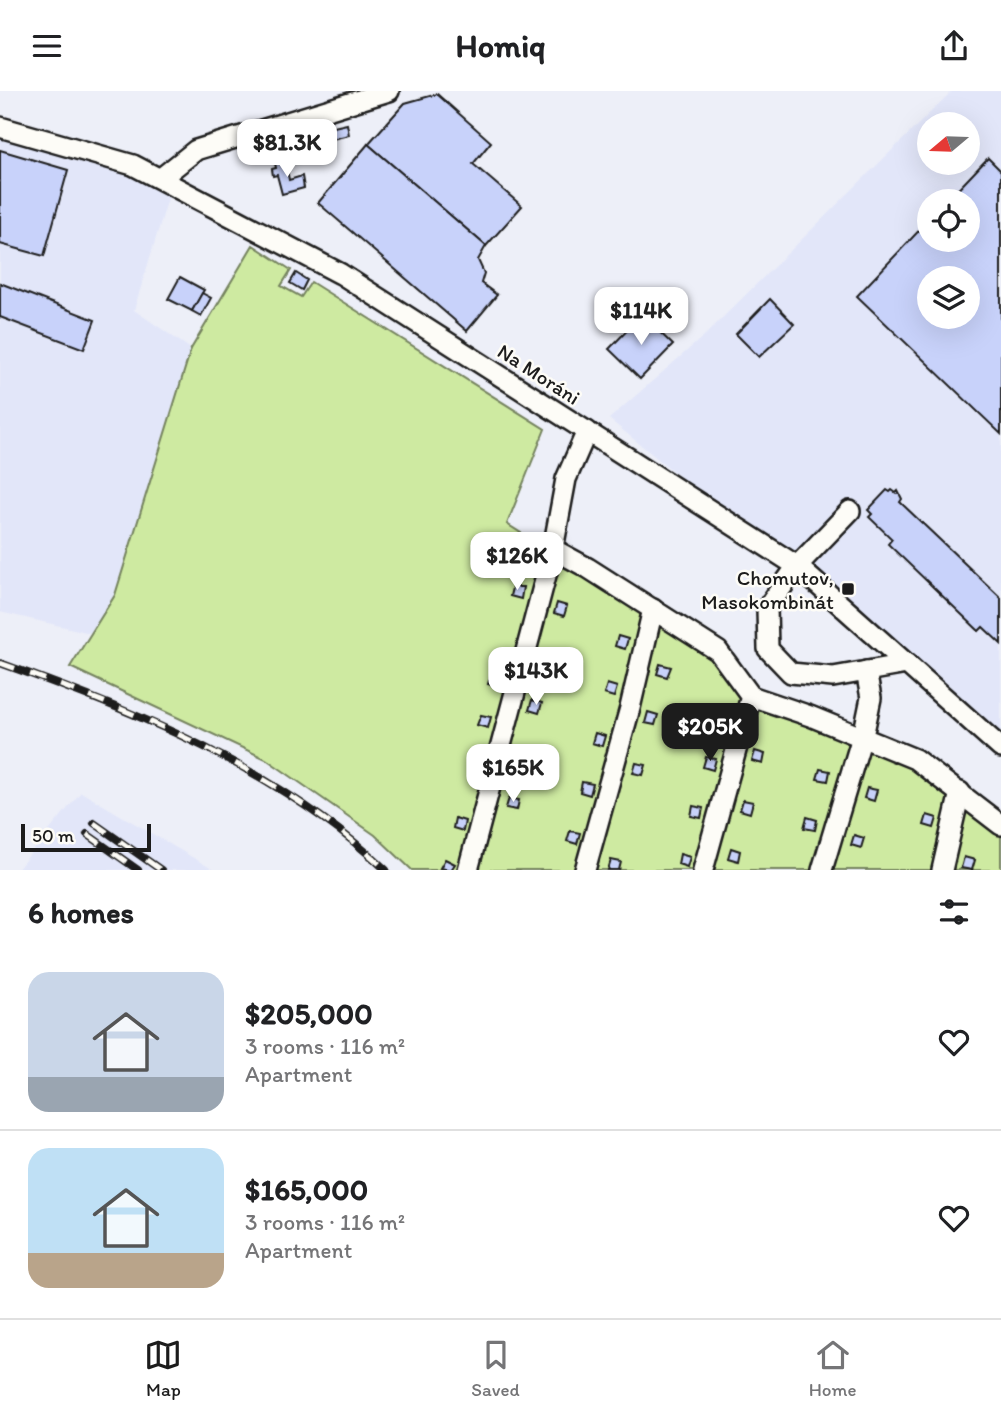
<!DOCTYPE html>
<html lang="en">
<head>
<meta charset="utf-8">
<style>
	:root { --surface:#fff; --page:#f2f2f2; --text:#202124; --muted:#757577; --line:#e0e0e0; --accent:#1c1c1c }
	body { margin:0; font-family:Itim,sans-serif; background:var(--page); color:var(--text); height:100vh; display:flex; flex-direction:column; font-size:26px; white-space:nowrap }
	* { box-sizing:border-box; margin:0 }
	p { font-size:23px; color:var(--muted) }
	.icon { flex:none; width:38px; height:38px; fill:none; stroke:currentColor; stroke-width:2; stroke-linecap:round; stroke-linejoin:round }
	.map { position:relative; height:779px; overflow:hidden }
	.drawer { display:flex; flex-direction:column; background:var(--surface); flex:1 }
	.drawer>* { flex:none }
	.needle { width:46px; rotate:251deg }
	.controls { position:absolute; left:917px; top:21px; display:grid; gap:14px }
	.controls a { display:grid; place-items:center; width:63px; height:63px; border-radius:50%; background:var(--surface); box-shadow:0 7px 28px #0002; font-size:35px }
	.scale { position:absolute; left:21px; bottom:18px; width:130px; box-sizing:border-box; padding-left:7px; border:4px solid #1c1c1c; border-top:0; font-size:19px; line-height:24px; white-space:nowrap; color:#1c1c1c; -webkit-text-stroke:5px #fdfcf7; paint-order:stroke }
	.price { position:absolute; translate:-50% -60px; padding:0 16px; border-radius:14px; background:#fff; color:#222; font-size:23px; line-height:46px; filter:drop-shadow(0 2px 4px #0008) }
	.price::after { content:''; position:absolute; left:50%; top:42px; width:21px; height:16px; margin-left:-10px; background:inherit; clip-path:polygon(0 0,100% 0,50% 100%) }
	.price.on { background:var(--accent); color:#fff }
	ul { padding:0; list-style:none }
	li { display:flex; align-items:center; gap:21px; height:175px; padding:0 28px }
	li+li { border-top:2px solid var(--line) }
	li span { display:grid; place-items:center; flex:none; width:196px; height:140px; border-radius:21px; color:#555 }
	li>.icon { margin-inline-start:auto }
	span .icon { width:84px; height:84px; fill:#fffc; stroke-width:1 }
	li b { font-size:30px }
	h2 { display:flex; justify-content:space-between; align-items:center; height:84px; padding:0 28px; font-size:30px }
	header { display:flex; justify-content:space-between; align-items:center; height:91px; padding:0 28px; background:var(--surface); font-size:32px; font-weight:800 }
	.tabs { display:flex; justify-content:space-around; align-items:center; height:98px; border-top:2px solid var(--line); background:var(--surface); font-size:19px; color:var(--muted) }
	.tabs a { display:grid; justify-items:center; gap:4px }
	.tabs .on { color:var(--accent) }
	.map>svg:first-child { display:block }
</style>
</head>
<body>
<header><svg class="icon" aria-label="menu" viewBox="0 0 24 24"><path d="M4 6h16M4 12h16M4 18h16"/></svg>Homiq<svg class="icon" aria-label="share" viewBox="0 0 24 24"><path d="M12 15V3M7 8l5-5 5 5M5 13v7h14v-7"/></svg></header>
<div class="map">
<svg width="1001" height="779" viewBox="0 0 1001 779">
	<rect width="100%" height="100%" fill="#edeff8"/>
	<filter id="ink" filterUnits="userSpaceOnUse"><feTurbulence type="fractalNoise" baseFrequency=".0143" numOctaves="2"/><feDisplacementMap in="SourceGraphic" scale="14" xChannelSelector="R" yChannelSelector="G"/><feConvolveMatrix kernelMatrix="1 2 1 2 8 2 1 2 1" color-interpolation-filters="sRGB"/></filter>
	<g filter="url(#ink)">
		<g fill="#e2e6f9" fill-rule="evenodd">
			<path d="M 952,0 L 1001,0 L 1001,648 L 609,328 L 705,244 ZM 929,33 L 968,33 L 968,72 L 929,72 ZM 929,110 L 968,110 L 968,149 L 929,149 ZM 929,187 L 968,187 L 968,226 L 929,226 Z"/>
			<path d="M 0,45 L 122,80 L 169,104 L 134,219 L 191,258 L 115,504 L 91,542 L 0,521 Z"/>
			<path d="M 81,701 L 214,779 L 17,779 Z"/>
		</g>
		<path fill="#ceeaa1" stroke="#75835e" stroke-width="2" d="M 253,154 L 291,179 L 281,195 L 301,206 L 311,191 L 545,338 L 507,433 L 712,563 L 752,612 L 916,673 L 1001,741 L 1001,779 L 412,779 L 375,744 L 266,668 L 70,576 L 115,504 L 191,258 Z"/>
		<g fill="#c8d2fa" stroke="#1c1c1c" stroke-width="2" fill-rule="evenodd">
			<path d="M 437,3 L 491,51 L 473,73 L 522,115 L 486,155 L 368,53 L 405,12 Z"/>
			<path d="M 347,33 L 349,44 L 328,49 L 325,38 Z"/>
			<path d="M 368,53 L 486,155 L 478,169 L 484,182 L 481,192 L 497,204 L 467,240 L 318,112 Z"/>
			<path d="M 0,59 L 68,79 L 44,165 L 0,153 Z"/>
			<path d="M 988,67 L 1001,80 L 1001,343 L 857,205 L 929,129 L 929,149 L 968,149 L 968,110 L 947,110 ZM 929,187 L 968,187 L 968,226 L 929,226 Z"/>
			<path d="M 285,69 L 289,89 L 302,85 L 304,97 L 282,103 L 277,84 L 273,85 L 272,78 L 276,77 L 275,72 Z"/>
			<path d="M 296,182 L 307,189 L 302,199 L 290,192 Z"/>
			<path d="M 180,186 L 204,199 L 192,220 L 168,208 Z"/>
			<path d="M 0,192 L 95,229 L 84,258 L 0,226 Z"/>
			<path d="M 202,202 L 211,207 L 201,225 L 192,220 Z"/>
			<path d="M 770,208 L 794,233 L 759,266 L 736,243 Z"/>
			<path d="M 642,224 L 673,254 L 640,288 L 609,258 Z"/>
			<path d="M 887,399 L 890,401 L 892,399 L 896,402 L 898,400 L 902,408 L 900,411 L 1001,507 L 1001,553 L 983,536 L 979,540 L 888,453 L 892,448 L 869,426 L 872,423 L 868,419 Z"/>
			<path d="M 513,493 L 515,496 L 523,496 L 521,508 L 510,505 Z"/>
			<path d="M 557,512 L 567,515 L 564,525 L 554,522 Z"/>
			<path d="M 618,545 L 628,548 L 625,558 L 615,555 Z"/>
			<path d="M 545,563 L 556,565 L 553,575 L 543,573 Z"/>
			<path d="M 660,573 L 671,576 L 667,586 L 657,583 Z"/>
			<path d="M 491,583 L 501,587 L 498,596 L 488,593 Z"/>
			<path d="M 607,593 L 617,596 L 614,606 L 604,603 Z"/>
			<path d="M 532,609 L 542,612 L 539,622 L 529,619 Z"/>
			<path d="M 719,617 L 728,620 L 726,630 L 716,627 Z"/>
			<path d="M 648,621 L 658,624 L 655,634 L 645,632 Z"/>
			<path d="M 481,624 L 491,626 L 488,637 L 477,634 Z"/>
			<path d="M 595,642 L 605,645 L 602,655 L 592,652 Z"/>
			<path d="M 520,659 L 530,662 L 528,672 L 518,669 Z"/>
			<path d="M 755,660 L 765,663 L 763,673 L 752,670 Z"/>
			<path d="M 706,666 L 716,668 L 713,679 L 703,676 Z"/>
			<path d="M 636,672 L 646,674 L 643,684 L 633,682 Z"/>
			<path d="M 820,678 L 830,680 L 828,690 L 817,688 Z"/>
			<path d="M 582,691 L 593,693 L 590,704 L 580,701 Z"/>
			<path d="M 867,697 L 877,699 L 874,710 L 864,707 Z"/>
			<path d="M 509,707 L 519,709 L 517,719 L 506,717 Z"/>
			<path d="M 743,709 L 753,711 L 750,722 L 740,719 Z"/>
			<path d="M 693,715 L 703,717 L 701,727 L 691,725 Z"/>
			<path d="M 927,724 L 937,727 L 934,737 L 924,734 Z"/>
			<path d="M 807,726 L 817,729 L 815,739 L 804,737 Z"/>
			<path d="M 455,727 L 465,730 L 463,740 L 453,737 Z"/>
			<path d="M 570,740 L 580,742 L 577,753 L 567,750 Z"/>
			<path d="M 854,744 L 864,747 L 861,757 L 851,754 Z"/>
			<path d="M 731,757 L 740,760 L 738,770 L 728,767 Z"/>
			<path d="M 680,763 L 690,766 L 687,776 L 678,773 Z"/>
			<path d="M 964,766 L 975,769 L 972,779 L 961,777 Z"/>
			<path d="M 445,768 L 455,773 L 451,779 L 440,777 Z"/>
			<path d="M 611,769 L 621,771 L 619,779 L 608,779 Z"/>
		</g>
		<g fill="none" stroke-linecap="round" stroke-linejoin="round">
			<defs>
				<g id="minor">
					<path d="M 0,36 L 133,74 L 341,183 L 797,475 L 1001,657"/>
					<path d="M 161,87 L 196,59 L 389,0"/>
					<path d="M 850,420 L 797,475 L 767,517 L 768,558 L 791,582 L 833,586 L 907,573"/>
					<path d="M 553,458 L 566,388 L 587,340"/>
					<path d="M 468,779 L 553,458 L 588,477 L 718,560 L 751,605 L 810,625 L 915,668 L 1001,734"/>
					<path d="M 585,779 L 630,617 L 653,518"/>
					<path d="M 703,779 L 751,605"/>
					<path d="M 822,779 L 865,636 L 871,607 L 866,580"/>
					<path d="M 942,779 L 960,701"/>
				</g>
			</defs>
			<use href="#minor" stroke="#1c1c1c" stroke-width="24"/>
			<use href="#minor" stroke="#fdfcf7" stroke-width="19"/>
			<defs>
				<g id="rail">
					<path d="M 0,572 C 138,621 278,678 386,779"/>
					<path d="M 94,732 L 161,779"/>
					<path d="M 87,743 L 138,779"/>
				</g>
			</defs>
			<use href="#rail" stroke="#1c1c1c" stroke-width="8"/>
			<use href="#rail" stroke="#fdfcf7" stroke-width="5" stroke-dasharray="16" stroke-linecap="butt"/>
		</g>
	</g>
	<rect fill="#1c1c1c" stroke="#fdfcf7" stroke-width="2.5" x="841" y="491" width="14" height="14" rx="3.5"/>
	<g text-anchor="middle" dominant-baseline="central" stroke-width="5" stroke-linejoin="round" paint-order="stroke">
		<g font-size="21" fill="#1c1c1c" stroke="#fdfcf7">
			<text transform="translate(539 283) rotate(33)">Na Moráni</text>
		</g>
		<g font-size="21" fill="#1c1c1c" stroke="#fdfcf7" text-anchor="end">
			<text x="834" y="486">Chomutov,<tspan x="834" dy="24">Masokombinát</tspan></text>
		</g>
	</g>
</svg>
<div class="controls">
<a><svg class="needle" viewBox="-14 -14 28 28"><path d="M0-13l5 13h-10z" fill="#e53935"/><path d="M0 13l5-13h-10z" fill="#757577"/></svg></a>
<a><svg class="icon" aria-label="locate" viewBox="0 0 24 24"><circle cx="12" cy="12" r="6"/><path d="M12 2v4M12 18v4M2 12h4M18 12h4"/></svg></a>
<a><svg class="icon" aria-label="layers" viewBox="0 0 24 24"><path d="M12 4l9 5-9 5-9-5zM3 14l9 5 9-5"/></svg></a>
</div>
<div class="scale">50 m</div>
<b class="price" style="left:287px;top:88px">$81.3K</b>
<b class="price" style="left:641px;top:256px">$114K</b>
<b class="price" style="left:517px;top:501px">$126K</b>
<b class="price" style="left:536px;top:616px">$143K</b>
<b class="price on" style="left:710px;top:672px">$205K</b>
<b class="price" style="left:513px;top:713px">$165K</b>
</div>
<section class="drawer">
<h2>6 homes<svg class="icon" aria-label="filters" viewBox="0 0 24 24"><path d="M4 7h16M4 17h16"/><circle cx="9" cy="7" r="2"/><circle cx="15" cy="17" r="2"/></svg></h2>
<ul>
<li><span style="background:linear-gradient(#c9d6e8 75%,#9aa5b1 0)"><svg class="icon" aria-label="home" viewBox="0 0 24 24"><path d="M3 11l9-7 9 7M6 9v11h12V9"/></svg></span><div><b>$205,000</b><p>3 rooms · 116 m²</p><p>Apartment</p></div><svg class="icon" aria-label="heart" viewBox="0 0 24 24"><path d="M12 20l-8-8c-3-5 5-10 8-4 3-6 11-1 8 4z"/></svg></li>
<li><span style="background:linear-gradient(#bfe0f5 75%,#b9a48a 0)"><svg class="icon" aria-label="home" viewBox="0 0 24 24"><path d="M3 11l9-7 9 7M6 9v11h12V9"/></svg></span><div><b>$165,000</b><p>3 rooms · 116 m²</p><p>Apartment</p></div><svg class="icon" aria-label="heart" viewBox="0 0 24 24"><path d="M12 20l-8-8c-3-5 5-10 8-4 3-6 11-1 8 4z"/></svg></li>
</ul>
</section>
<nav class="tabs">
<a class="on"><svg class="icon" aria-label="map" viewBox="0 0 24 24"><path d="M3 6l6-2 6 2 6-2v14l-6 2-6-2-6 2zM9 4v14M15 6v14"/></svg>Map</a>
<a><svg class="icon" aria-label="saved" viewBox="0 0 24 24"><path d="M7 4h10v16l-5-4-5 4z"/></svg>Saved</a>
<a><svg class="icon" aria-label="home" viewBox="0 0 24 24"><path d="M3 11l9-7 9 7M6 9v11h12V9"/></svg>Home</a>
</nav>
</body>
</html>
